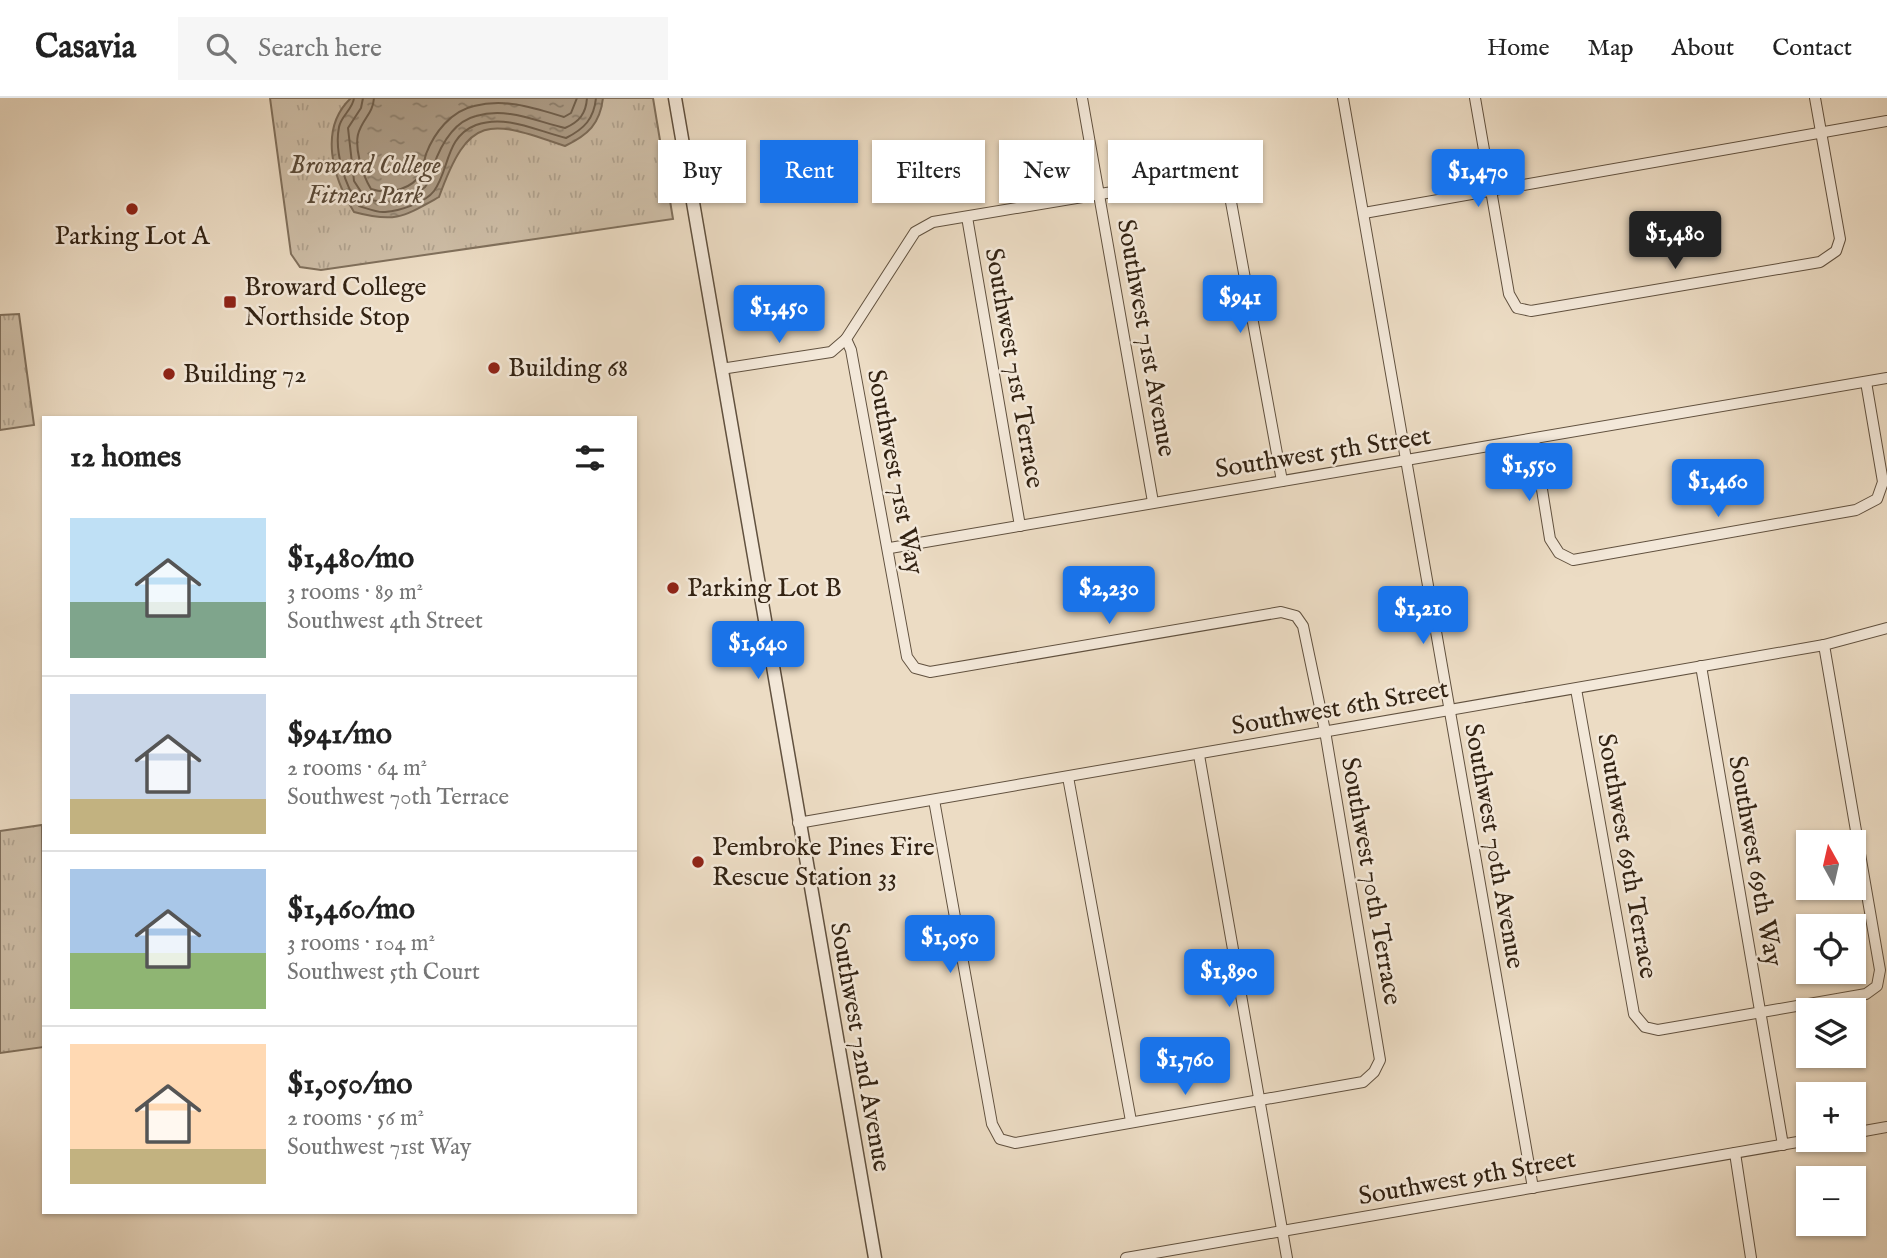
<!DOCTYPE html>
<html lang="en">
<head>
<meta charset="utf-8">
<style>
	:root { --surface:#fff; --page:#f6f6f6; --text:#222; --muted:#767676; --line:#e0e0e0; --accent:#1a73e8 }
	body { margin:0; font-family:"IM FELL English",serif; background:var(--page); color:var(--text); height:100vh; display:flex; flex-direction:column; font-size:26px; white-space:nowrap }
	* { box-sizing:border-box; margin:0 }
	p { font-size:23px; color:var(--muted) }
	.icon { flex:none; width:38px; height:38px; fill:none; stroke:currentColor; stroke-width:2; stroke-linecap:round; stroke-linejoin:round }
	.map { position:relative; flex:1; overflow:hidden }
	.panel { position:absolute; left:42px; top:318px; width:595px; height:798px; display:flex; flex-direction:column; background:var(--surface); border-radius:0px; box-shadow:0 2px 5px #0004 }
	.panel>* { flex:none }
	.guide { position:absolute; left:658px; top:42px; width:665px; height:63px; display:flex; gap:14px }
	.needle { width:46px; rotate:352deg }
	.controls { position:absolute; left:1796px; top:732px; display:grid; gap:14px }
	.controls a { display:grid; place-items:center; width:70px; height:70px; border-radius:0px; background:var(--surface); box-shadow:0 2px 5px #0004; font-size:35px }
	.price { position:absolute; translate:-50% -60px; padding:0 16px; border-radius:7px; background:var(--accent); color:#fff; font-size:23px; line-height:46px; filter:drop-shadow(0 2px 4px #0008) }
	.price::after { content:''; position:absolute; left:50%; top:42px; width:21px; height:16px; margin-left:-10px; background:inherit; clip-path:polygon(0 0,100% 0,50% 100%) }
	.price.selected { background:#222; color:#fff }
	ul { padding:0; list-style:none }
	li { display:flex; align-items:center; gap:21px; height:175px; padding:0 28px }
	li+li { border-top:2px solid var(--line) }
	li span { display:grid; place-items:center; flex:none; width:196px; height:140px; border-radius:0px; color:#555 }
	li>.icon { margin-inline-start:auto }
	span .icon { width:84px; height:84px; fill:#fffc; stroke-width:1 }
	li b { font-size:30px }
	h2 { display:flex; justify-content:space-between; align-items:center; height:84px; padding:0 28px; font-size:30px }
	.chip { padding:0 24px; border-radius:0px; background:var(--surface); box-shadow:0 2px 5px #0004; font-size:24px; line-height:63px }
	.chip.selected { background:var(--accent); color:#fff }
	header { display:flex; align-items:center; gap:42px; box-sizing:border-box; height:98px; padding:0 35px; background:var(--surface); border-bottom:2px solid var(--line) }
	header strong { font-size:33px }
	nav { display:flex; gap:38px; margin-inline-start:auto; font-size:24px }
	.search { width:490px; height:63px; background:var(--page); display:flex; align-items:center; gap:18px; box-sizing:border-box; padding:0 24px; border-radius:0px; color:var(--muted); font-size:26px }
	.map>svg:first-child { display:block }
</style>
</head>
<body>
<header>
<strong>Casavia</strong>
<div class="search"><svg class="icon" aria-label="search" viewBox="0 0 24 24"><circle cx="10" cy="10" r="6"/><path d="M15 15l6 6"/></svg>Search here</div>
<nav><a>Home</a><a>Map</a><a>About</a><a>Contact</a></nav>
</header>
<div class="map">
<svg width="1887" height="1160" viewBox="0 0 1887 1160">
	<defs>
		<pattern id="park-tufts" width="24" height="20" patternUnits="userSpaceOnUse" patternTransform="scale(1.75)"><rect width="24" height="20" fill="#cdbda6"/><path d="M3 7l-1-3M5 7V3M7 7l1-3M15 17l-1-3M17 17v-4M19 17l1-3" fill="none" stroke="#b0a28e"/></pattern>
		<pattern id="water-ripples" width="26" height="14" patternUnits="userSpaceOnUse" patternTransform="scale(1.75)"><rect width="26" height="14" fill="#ad9d88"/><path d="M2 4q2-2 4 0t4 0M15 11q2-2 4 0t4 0" fill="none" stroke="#8d806e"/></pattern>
	</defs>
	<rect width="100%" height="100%" fill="#ecdcc4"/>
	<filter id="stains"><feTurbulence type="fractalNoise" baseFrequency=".00286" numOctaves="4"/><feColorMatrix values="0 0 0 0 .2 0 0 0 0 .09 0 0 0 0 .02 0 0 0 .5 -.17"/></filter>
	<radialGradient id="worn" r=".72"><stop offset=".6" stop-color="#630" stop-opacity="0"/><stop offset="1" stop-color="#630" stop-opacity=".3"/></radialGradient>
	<g fill="url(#park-tufts)" stroke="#80705c" stroke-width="2">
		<path d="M 270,0 L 653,0 L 673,121 L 321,172 L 300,169 L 291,156 Z"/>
		<path d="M 19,216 L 34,327 L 0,332 L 0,217 Z"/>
		<path d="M 42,727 L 44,949 L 0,955 L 0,733 Z"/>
	</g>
	<path fill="url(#water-ripples)" stroke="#7c6c59" stroke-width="2" d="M 351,0 L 603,0 C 600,26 588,37 565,48 C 488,21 469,16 439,99 C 403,119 395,125 354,114 C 333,80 318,31 351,0 Z"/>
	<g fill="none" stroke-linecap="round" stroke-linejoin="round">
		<g stroke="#70604e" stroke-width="2">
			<path d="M 354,0 C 353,11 341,18 339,29 C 334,54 345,87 359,108 C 366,110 377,115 385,114 C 399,113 425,105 434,93 C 450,71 445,39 476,27 C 506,16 537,33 566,40 C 584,31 594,21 596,0"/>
			<path d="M 363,0 L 361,10 L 348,30 L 354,83 L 365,100 C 384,107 408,104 425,89 C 429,85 431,75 433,69 C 440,49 452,24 476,18 C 507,9 535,23 565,30 C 579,24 586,16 587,0"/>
			<path d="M 374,0 C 373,14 365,19 360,31 C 352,46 363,78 371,91 C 385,96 406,93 417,81 C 422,76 424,63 426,56 C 434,35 451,13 474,8 C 506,0 534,10 564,19 L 571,15 L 577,0"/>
		</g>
		<defs>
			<g id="minor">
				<path d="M 1082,0 L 1153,404"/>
				<path d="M 1343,0 L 1533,1090"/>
				<path d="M 1475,0 L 1509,196 L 1517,210 L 1531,213 L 1820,164 L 1836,153 L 1840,141 L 1815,0"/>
				<path d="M 1364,115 L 1887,23"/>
				<path d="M 967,119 L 1020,428"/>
				<path d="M 721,271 L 831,254 L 846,241"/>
				<path d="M 1534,342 L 1550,441 L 1559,455 L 1573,462 L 1856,412 L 1877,401 L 1883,384 L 1866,284"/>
				<path d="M 890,450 L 1887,280"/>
				<path d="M 1701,568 L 1783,1047"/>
				<path d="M 1576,591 L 1634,916 L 1645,929 L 1658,932 L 1866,896 L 1877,888 L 1880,872 L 1824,547"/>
				<path d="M 1199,657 L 1287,1160"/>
				<path d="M 1068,679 L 1131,1023"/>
				<path d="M 934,702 L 992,1026 L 1000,1041 L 1015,1045 L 1363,984 L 1374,974 L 1380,962 L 1325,633 L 1303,528 L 1296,518 L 1281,514 L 930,574 L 915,570 L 907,559 L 851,252 L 846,241 L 915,134 L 933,124 L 1208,78 L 1222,82 L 1229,93 L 1282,383"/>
				<path d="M 798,725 L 1824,547 L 1887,530"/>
				<path d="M 1853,1035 L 1887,1029"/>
				<path d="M 1735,1055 L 1751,1160"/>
				<path d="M 1126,1160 L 1815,1041"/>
			</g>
			<path id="tertiary" d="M 675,0 L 875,1160"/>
		</defs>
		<use href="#minor" stroke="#61513f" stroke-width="12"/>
		<use href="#tertiary" stroke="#61513f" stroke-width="15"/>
		<use href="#minor" stroke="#f3e8d9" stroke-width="10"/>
		<use href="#tertiary" stroke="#f3e8d9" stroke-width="12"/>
	</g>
	<g fill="#8f2418" stroke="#f3e8d9" stroke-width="2.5">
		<circle cx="132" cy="111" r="7"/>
		<rect x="223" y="197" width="14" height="14" rx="3.5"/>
		<circle cx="494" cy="270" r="7"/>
		<circle cx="169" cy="276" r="7"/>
		<circle cx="673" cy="490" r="7"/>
		<circle cx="698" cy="764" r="7"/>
	</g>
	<g text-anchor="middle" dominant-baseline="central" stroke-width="5" stroke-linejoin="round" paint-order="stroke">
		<g font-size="26" font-style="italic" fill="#5a4a38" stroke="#f3e8d9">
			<text x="365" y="67">Broward College<tspan x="365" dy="30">Fitness Park</tspan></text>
		</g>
		<g font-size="26" fill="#332313" stroke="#f3e8d9" text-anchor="start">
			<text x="132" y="138" text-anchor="middle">Parking Lot A</text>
			<text x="244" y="189">Broward College<tspan x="244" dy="30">Northside Stop</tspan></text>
			<text x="508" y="270">Building 68</text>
			<text x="183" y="276">Building 72</text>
			<text x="687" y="490">Parking Lot B</text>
			<text x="712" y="749">Pembroke Pines Fire<tspan x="712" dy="30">Rescue Station 33</tspan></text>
		</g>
		<g font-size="26" fill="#332313" stroke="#f3e8d9">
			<text transform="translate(1146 240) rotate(80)">Southwest 71st Avenue</text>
			<text transform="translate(1014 270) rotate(80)">Southwest 71st Terrace</text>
			<text transform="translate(1323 355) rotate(-9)">Southwest 5th Street</text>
			<text transform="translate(895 374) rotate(79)">Southwest 71st Way</text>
			<text transform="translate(1340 610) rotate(-10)">Southwest 6th Street</text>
			<text transform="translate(1494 748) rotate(80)">Southwest 70th Avenue</text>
			<text transform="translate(1627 758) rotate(80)">Southwest 69th Terrace</text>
			<text transform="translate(1755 763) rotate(80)">Southwest 69th Way</text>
			<text transform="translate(1371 783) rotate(80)">Southwest 70th Terrace</text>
			<text transform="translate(860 949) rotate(80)">Southwest 72nd Avenue</text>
			<text transform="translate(1467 1080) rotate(-10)">Southwest 9th Street</text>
		</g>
	</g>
	<rect width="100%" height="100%" filter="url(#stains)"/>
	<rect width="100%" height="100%" fill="url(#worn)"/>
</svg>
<div class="controls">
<a><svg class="needle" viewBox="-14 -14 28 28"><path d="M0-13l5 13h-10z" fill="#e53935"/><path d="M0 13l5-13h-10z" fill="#767676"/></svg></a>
<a><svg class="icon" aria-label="locate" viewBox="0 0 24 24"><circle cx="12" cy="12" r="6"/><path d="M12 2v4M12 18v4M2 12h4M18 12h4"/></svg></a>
<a><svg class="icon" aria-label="layers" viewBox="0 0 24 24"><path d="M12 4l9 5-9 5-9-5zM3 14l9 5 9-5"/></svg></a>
<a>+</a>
<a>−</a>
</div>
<b class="price" style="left:1478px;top:111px">$1,470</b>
<b class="price selected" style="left:1675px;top:173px">$1,480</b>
<b class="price" style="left:1240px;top:237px">$941</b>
<b class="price" style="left:779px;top:247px">$1,450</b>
<b class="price" style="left:1529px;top:405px">$1,550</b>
<b class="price" style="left:1718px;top:421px">$1,460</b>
<b class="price" style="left:1109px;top:528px">$2,230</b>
<b class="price" style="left:1423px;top:548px">$1,210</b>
<b class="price" style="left:758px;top:583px">$1,640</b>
<b class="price" style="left:950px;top:877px">$1,050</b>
<b class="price" style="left:1229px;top:911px">$1,890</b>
<b class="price" style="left:1185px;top:999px">$1,760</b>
<div class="guide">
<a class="chip">Buy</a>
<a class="chip selected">Rent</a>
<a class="chip">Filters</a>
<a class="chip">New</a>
<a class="chip">Apartment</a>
</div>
<section class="panel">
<h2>12 homes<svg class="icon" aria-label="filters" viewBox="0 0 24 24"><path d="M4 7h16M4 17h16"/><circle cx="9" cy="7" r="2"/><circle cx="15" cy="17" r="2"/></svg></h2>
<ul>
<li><span style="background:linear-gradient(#bfe0f5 60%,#7fa58c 0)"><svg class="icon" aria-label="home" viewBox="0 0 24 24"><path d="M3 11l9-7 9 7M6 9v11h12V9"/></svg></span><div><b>$1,480/mo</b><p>3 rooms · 89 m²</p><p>Southwest 4th Street</p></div></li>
<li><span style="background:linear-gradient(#c9d6e8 75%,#c2b280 0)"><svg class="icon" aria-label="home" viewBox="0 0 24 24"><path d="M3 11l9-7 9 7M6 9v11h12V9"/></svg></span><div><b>$941/mo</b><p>2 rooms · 64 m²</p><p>Southwest 70th Terrace</p></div></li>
<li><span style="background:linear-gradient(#a9c7e8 60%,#8fb573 0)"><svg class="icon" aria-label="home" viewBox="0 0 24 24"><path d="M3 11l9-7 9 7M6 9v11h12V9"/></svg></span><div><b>$1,460/mo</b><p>3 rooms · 104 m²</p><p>Southwest 5th Court</p></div></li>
<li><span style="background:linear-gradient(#ffd9b3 75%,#c2b280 0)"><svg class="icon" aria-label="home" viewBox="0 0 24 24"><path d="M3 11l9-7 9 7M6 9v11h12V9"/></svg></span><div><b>$1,050/mo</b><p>2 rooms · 56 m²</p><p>Southwest 71st Way</p></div></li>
</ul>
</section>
</div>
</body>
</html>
